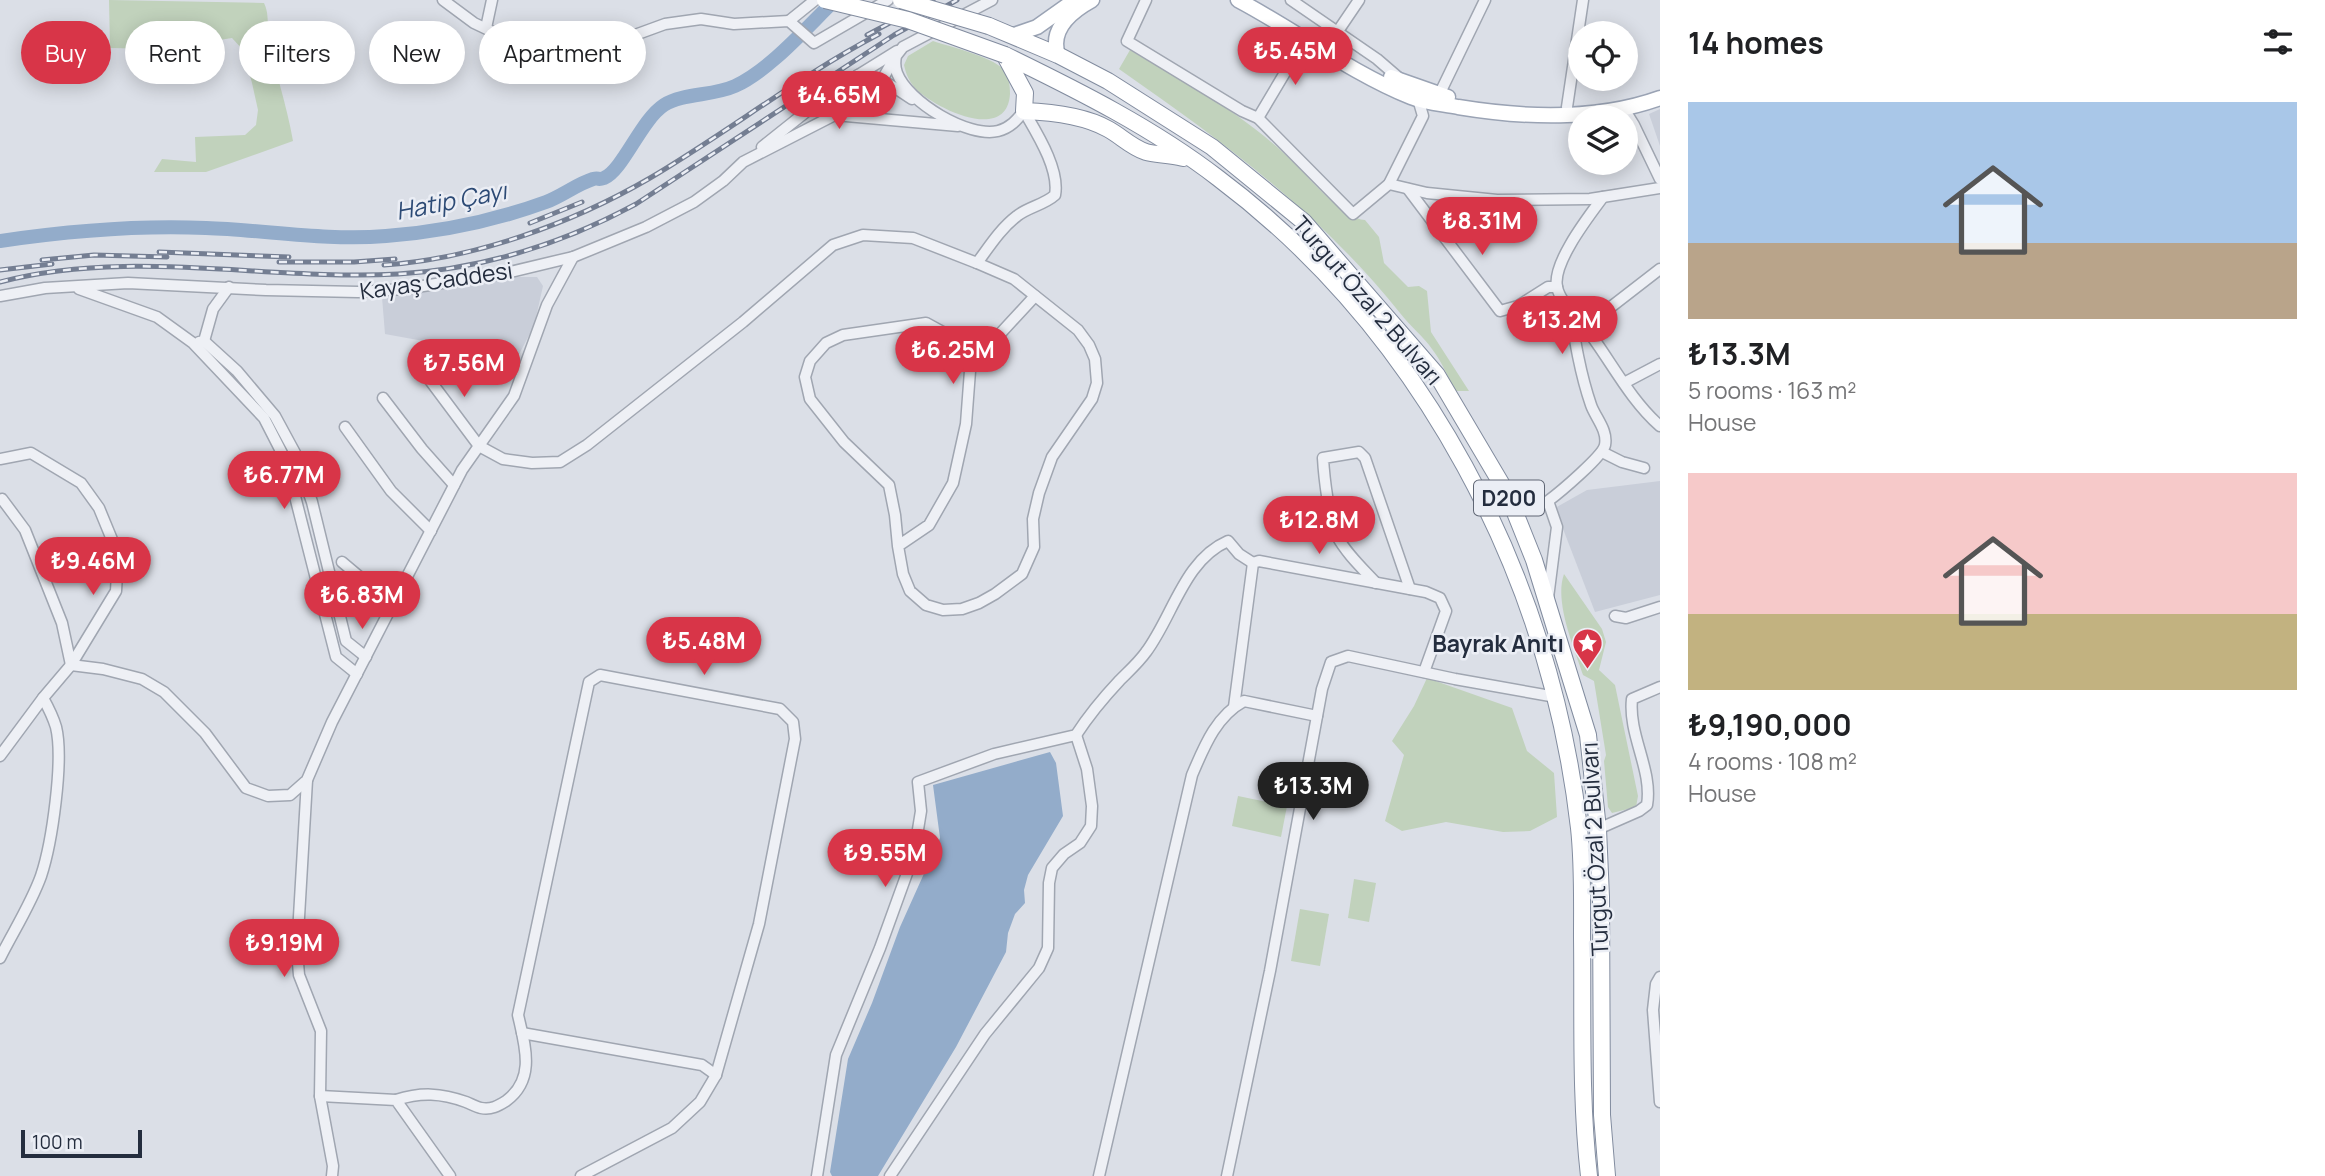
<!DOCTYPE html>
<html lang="en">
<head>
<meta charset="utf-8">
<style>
	:root { --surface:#fff; --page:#f6f6f6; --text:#202124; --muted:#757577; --accent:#d83548 }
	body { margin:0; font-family:Manrope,sans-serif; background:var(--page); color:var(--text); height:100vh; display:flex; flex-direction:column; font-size:26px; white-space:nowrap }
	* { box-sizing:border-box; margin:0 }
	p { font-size:23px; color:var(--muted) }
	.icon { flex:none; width:38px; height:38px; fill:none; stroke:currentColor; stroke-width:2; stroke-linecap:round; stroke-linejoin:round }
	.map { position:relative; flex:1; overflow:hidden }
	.panel { display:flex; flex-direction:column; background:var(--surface); width:665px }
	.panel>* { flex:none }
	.guide { position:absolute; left:21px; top:21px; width:665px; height:63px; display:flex; gap:14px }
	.buttons { position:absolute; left:1568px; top:21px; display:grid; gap:14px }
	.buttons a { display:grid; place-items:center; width:70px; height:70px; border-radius:50%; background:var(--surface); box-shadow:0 4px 18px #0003; font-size:35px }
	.scale { position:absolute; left:21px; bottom:18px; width:121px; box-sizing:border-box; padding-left:7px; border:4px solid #242d3e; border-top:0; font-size:19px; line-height:24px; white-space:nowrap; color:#242d3e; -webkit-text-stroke:5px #ebeef5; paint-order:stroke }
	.price { position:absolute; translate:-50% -60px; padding:0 16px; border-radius:24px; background:var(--accent); color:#fff; font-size:23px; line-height:46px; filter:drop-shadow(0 2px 4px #0008) }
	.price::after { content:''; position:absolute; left:50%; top:42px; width:21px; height:16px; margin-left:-10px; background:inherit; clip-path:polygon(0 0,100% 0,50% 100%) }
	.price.on { background:#222; color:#fff }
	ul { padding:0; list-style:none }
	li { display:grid; align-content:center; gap:14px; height:371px; padding:0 28px }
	li span { display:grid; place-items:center; height:217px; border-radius:0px; color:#555 }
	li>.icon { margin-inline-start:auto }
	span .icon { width:126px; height:126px; fill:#fffc; stroke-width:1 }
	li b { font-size:30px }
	h2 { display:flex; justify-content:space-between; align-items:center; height:84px; padding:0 28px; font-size:30px }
	.pill { padding:0 24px; border-radius:32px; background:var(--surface); box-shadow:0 4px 18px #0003; font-size:24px; line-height:63px }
	.pill.on { background:var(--accent); color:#fff }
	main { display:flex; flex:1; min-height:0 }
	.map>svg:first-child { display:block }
</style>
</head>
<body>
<main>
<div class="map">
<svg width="1660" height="1176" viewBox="0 0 1660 1176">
	<rect width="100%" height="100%" fill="#dbdfe7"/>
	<g fill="#c9ced9">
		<path d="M 1660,109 L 1660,146 L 1649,114 Z"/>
		<path d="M 504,277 L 537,277 L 543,286 L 534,326 L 517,358 L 385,334 L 382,297 Z"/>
		<path d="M 1660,481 L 1660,595 L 1595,612 L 1555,508 L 1587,490 Z"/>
	</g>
	<g fill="#c1d2bc">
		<path d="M 109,0 L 264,3 C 269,13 267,23 269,35 C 274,70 287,105 293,141 L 206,172 L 154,172 L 162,159 L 196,162 L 195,137 L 245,135 L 256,125 L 258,110 L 252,83 L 243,50 L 232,38 L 162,49 L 110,48 Z"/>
		<path d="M 933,41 C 951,47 990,56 1003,69 C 1009,76 1010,85 1010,94 C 1007,144 934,108 915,88 C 909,81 906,74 904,65 L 908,56 Z"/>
		<path d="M 1130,50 C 1192,87 1247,115 1298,167 C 1313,182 1344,219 1365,220 L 1379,237 L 1384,263 L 1408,287 L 1419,286 L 1427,291 L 1431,332 L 1469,391 L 1455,391 C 1448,377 1442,362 1432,349 C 1424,337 1410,326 1400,313 C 1319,212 1225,143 1119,69 Z"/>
		<path d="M 1564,574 L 1602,629 L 1606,642 L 1599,670 L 1615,685 L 1638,796 L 1636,807 L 1612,813 L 1608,807 L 1604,761 L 1606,755 L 1594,681 L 1583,675 C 1574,647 1554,602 1564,574 Z"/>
		<path d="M 1427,678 L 1512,708 L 1527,751 L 1554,773 L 1557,817 L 1530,831 L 1503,832 L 1446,822 L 1402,831 L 1385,821 L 1404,755 L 1392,741 L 1414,706 Z"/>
		<path d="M 1238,796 L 1287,806 L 1281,837 L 1232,826 Z"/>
		<path d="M 1354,879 L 1376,883 L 1369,922 L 1348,918 Z"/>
		<path d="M 1300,909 L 1329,914 L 1320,966 L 1291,961 Z"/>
	</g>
	<path fill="#93acca" d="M 1050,752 L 1056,763 L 1063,816 L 1028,875 L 1024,890 L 1025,903 L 1015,914 L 1008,933 L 1006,952 L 956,1047 L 878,1176 L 832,1176 L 830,1172 L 848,1059 L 872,1003 L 900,927 L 940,838 L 933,785 Z"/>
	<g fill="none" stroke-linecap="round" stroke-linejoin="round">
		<path stroke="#93acca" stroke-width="14" d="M 0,241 C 68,231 137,225 206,228 C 266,230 326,241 386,236 C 441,232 494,221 546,202 C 562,196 577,184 593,179 C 601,177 596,181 604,178 C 623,170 641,120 664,105 C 683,93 713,96 735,86 C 770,70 807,27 835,0"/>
		<defs>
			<g id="minor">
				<path d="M 443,0 L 474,23 L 514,42 L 547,47 L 582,47 L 613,43 L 665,24 L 701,19 L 734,24 L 789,21 L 814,43 L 888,0"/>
				<path d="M 1146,0 L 1127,41 L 1242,111 L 1258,118 L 1353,214 L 1389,184 L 1423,116 L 1418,99"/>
				<path d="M 1291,0 L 1377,59 L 1399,78"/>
				<path d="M 789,21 L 815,0"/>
				<path d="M 486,28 L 492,0"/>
				<path d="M 1338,31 L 1359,0"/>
				<path d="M 858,75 C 879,75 895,88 912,99"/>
				<path d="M 1439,95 L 1485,0"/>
				<path d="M 823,98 L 826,109 L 835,115 L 958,126"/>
				<path d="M 1567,107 L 1583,0"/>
				<path d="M 1624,109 L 1634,125 L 1660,179"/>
				<path d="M 1258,118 L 1305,39"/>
				<path d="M 762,147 L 831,92 L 897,51"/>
				<path d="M 1389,184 L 1427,193 L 1497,200 L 1590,199 L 1660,188"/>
				<path d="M 1408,189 L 1500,311 L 1518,306 L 1548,287 L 1557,287"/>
				<path d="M 1603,197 C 1589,216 1552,263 1557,287 C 1560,302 1576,315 1585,327 C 1610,359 1629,399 1660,426"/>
				<path d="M 79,289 L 157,317 L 193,343 L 264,418 L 286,461 L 336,657 L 357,674"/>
				<path d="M 0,296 L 45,288 L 128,283 L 266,290 L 358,292 L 404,289 L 506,273 L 573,257 L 646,227 L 694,202 L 723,181 L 743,162 L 860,102 L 882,80 L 895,57"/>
				<path d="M 1585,327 L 1660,269"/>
				<path d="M 204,341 L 237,371 L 275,416 L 295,453 L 312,502 L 346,641 L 366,657"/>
				<path d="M 199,342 L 204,341 L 213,309 L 229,287"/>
				<path d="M 965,360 L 999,335 L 1035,296"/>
				<path d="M 423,371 L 479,446 L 503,459 L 532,463 L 560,462 L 587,445 L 743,322 L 833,245 L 863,235 L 913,238 L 977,263"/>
				<path d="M 1624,383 L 1660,364"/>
				<path d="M 383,398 L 422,449 L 454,485"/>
				<path d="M 345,427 L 391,491 L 431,531"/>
				<path d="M 1602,452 L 1622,462 L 1644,468"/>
				<path d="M 0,459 L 31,453 L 81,483 L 99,508 L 113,542 L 117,573 L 116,591 L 71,665 L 43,698 L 0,756"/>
				<path d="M 2,499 L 25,530 L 62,623 L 71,665 L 103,669 L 142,679 L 164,692 L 205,733 L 246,788 L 268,796 L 290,795 L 307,780 L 332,722 L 462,470 L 514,396 L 547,305 L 573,257"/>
				<path d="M 898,546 L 929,525 L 953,483 L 966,424 L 970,371 L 961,351 L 948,335 L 926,323 L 843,335 L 826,343 L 810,361 L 805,377 L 810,399 L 844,442 L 889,485 L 895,515 L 898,546 L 903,574 L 910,591 L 926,605 L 943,610 L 962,609 L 979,603 L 995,594 L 1022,574 L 1034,547 L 1033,519 L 1039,493 L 1052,457 L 1092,399 L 1097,383 L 1095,359 L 1089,345 L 1078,330 L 1014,279 L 977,263 C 989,247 1000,229 1017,216 C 1028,207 1044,205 1055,195 C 1060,169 1036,132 1024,111 C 1017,120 1010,128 998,131 C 968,138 908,102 897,73 C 895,68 895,61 896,56 L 903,47 L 992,0"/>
				<path d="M 342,562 L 393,605"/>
				<path d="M 1376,583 C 1362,568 1346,553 1337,536 C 1329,521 1324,476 1323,458 L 1359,452 L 1365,458 L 1410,589"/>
				<path d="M 1548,598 L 1557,527 L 1548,501 C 1559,493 1603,456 1605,445 C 1608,430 1595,417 1591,405 C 1580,373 1575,341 1570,309"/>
				<path d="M 1615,616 L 1626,618 L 1660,607"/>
				<path d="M 1234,707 L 1253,563 L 1259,561 L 1426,592 L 1440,598 L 1446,611 L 1424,672"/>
				<path d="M 307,780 L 297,951 L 299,975 L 321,1031 L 320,1096 L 333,1166 L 332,1176"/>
				<path d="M 1598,829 L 1639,811 L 1647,805 C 1653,770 1628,735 1632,699 L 1660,687"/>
				<path d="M 0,958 C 13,932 31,904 41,876 C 52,843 64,760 56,727 C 53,717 48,707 43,698"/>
				<path d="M 1660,977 L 1656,984 L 1653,1010 L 1660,1102"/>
				<path d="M 522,1033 L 702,1065 L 716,1075"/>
				<path d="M 320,1096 L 396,1100 L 450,1176"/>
				<path d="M 396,1100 C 421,1092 441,1093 466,1102 C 471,1104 476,1107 481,1108 C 491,1110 498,1106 506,1101 C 536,1079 525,1046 518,1015 L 589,682 L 600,675 L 780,709 L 793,722 L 795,739 L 759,924 L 716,1075 L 700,1102 L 672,1128 L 581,1176"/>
				<path d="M 817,1176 L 836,1055 L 880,948 L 914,854 L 921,811 L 918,782 L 994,754 L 1076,735 C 1089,715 1104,697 1120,680 C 1129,671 1139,662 1146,652 C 1173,616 1184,560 1228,541 L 1239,554 L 1253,563"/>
				<path d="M 890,1176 L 985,1034 L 1039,968 L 1048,948 L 1049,883 L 1052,868 L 1064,854 L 1080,843 L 1091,826 L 1092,806 L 1087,769 L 1076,735"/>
				<path d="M 1099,1176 L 1192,775 C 1204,747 1216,716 1244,701 L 1317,716"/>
				<path d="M 1227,1176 L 1270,971 L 1322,689 L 1331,662 L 1348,656 L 1455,679 L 1556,697"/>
			</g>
			<g id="major">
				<path d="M 1238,0 C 1295,30 1351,73 1411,97 C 1426,103 1443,104 1458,107 C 1525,118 1596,121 1660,98"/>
				<path d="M 1014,35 L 1037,27 L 1075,0"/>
				<path d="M 1058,55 C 1049,29 1072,11 1092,0"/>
				<path d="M 1391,77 L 1448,97"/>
			</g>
			<g id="highway">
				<path d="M 989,26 L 1058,55 L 1108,81 L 1212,147 L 1304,222 L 1437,375 L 1508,495 L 1534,560 L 1588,735 L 1598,829 L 1601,897 L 1602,1115 L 1607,1176"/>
				<path d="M 1005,55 C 1079,91 1153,128 1218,178 C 1423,332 1550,575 1579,828 C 1583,864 1582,901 1582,937 C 1583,1017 1580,1097 1589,1176"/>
				<path d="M 1005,56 L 1025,93 L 1024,111 C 1050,112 1085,116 1108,129 C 1121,136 1131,147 1146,152 C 1155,155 1171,154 1183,158"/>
			</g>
		</defs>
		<use href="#minor" stroke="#a0a6b1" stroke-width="13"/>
		<use href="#major" stroke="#9aa3b4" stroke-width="17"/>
		<use href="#highway" stroke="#828c9f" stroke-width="18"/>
		<use href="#minor" stroke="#eef0f5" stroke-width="10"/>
		<use href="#major" stroke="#fff" stroke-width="14"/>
		<use href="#highway" stroke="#fff" stroke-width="16"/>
		<defs>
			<g id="rail">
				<path d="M 867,35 L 933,0"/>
				<path d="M 530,223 L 582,202"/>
				<path d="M 159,252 L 289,257"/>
				<path d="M 42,260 L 94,255 L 167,257"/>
				<path d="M 279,262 L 354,262 L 395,259"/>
				<path d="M 384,265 C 474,259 573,223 650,178 C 728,132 799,76 879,34"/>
				<path d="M 0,270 L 52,264"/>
				<path d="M 0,282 C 130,248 266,281 398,274 C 482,269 562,244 636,204 L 894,35 L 957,0"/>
			</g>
		</defs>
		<use href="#rail" stroke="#747e92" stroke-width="5"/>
		<use href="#rail" stroke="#ebeef5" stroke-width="2.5" stroke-dasharray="8" stroke-linecap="butt"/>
		<defs>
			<g id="highway-bridge">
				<path d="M 825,0 L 908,20 L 1005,55"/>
				<path d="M 901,0 L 989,26"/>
			</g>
		</defs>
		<use href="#highway-bridge" stroke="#828c9f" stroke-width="18" stroke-linecap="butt"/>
		<use href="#highway-bridge" stroke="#fff" stroke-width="16"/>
	</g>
	<defs>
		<symbol id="sight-pin" viewBox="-11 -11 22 30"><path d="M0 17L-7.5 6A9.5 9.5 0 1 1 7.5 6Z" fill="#d83548" stroke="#ebeef5"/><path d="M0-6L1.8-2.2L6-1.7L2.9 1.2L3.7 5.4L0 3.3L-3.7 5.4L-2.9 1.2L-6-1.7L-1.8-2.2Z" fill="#fff"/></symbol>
	</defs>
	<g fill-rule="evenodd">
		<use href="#sight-pin" x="1570" y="626" width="35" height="47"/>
	</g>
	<g text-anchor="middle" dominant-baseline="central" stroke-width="5" stroke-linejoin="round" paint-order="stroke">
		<rect fill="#ebeef5" stroke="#606775" stroke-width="2" x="1474" y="480.5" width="70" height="35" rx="5"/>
		<g font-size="21" font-weight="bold" fill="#242d3e">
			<text x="1509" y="498">D200</text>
		</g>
		<g font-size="23" fill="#242d3e" stroke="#ebeef5">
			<text transform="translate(436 280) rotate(-8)">Kayaş Caddesi</text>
			<text transform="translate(1368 300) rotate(49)">Turgut Özal 2 Bulvarı</text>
			<text transform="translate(1594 849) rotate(-93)">Turgut Özal 2 Bulvarı</text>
		</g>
		<g font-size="23" font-weight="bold" fill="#242d3e" stroke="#ebeef5" text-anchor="end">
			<text x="1564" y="643">Bayrak Anıtı</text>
		</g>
		<g font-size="24" font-style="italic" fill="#2c4a75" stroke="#ebeef5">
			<text transform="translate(451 200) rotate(-11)">Hatip Çayı</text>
		</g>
	</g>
</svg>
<div class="buttons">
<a><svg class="icon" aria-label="locate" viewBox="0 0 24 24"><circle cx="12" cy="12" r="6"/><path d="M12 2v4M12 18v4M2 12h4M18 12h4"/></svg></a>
<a><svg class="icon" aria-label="layers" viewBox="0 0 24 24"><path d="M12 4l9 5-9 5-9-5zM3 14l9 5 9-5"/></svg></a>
</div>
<div class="scale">100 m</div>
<b class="price" style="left:1295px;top:87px">₺5.45M</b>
<b class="price" style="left:839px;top:131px">₺4.65M</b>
<b class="price" style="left:1482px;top:257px">₺8.31M</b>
<b class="price" style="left:1562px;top:356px">₺13.2M</b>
<b class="price" style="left:953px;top:386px">₺6.25M</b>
<b class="price" style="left:464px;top:399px">₺7.56M</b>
<b class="price" style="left:284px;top:511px">₺6.77M</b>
<b class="price" style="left:1319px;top:556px">₺12.8M</b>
<b class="price" style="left:93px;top:597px">₺9.46M</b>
<b class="price" style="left:362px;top:631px">₺6.83M</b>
<b class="price" style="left:704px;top:677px">₺5.48M</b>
<b class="price on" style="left:1313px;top:822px">₺13.3M</b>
<b class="price" style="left:885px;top:889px">₺9.55M</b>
<b class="price" style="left:284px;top:979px">₺9.19M</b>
<div class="guide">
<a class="pill on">Buy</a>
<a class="pill">Rent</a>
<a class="pill">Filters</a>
<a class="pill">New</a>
<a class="pill">Apartment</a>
</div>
</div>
<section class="panel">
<h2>14 homes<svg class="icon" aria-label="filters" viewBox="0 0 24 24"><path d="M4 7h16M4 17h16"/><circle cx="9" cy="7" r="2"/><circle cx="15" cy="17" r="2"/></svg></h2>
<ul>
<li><span style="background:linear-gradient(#a9c7e8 65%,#b9a48a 0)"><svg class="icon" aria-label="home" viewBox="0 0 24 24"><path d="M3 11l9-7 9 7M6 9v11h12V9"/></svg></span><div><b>₺13.3M</b><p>5 rooms · 163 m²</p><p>House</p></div></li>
<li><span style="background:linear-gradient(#f6c9c9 65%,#c2b280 0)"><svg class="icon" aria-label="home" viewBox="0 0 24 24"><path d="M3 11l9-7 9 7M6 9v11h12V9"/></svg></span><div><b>₺9,190,000</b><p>4 rooms · 108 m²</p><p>House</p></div></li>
</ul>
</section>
</main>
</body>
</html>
